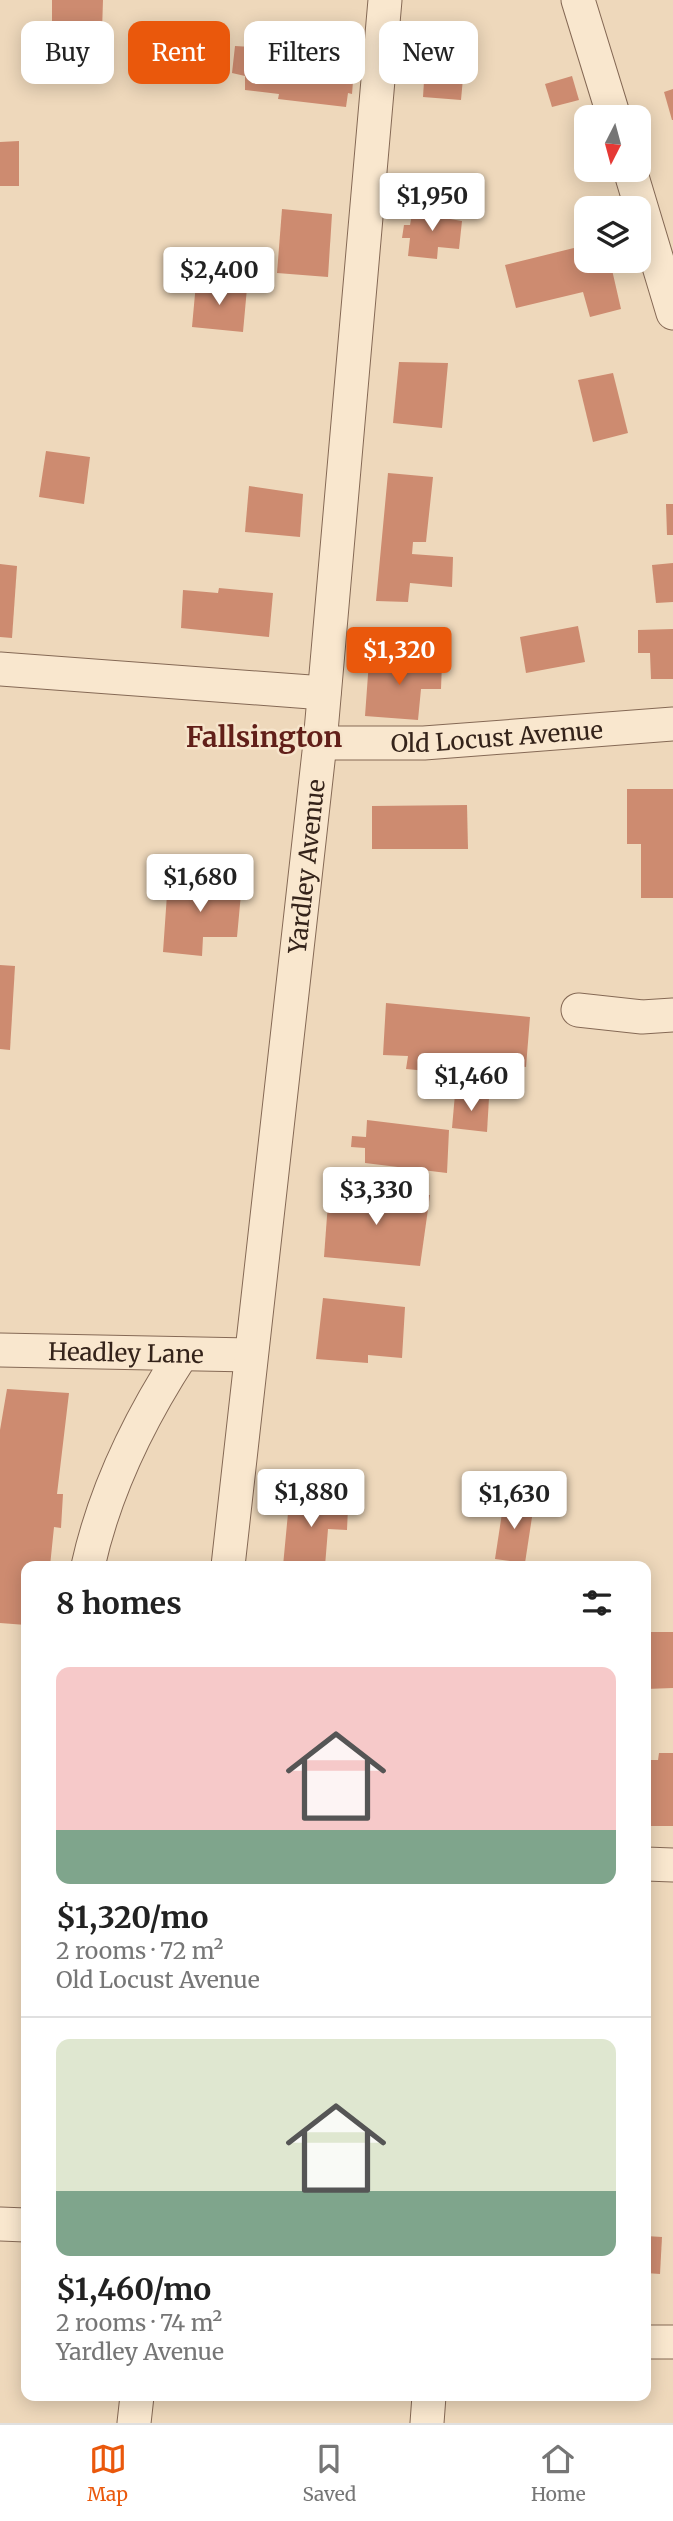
<!DOCTYPE html>
<html lang="en">
<head>
<meta charset="utf-8">
<style>
	:root { --surface:#fff; --page:#f2f2f2; --text:#222; --muted:#767676; --line:#e0e0e0; --accent:#ea580c }
	body { margin:0; font-family:Merriweather,serif; background:var(--page); color:var(--text); height:100vh; display:flex; flex-direction:column; font-size:26px; white-space:nowrap }
	* { box-sizing:border-box; margin:0 }
	p { font-size:23px; color:var(--muted) }
	.icon { flex:none; width:38px; height:38px; fill:none; stroke:currentColor; stroke-width:2; stroke-linecap:round; stroke-linejoin:round }
	.map { position:relative; flex:1; overflow:hidden }
	.sheet { position:absolute; left:21px; top:1561px; width:630px; height:840px; display:flex; flex-direction:column; background:var(--surface); border-radius:14px; box-shadow:0 4px 18px #0003 }
	.sheet>* { flex:none }
	.hud { position:absolute; left:21px; top:21px; width:632px; height:63px; display:flex; gap:14px }
	.needle { width:46px; rotate:186deg }
	.tools { position:absolute; left:574px; top:105px; display:grid; gap:14px }
	.tools a { display:grid; place-items:center; width:77px; height:77px; border-radius:14px; background:var(--surface); box-shadow:0 4px 18px #0003; font-size:35px }
	.price { position:absolute; translate:-50% -60px; padding:0 16px; border-radius:7px; background:#fff; color:#222; font-size:23px; line-height:46px; filter:drop-shadow(0 2px 4px #0008) }
	.price::after { content:''; position:absolute; left:50%; top:42px; width:21px; height:16px; margin-left:-10px; background:inherit; clip-path:polygon(0 0,100% 0,50% 100%) }
	.price.active { background:var(--accent); color:#fff }
	ul { padding:0; list-style:none }
	li { display:grid; align-content:center; gap:14px; height:371px; padding:0 35px }
	li+li { border-top:2px solid var(--line) }
	li span { display:grid; place-items:center; height:217px; border-radius:14px; color:#555 }
	li>.icon { margin-inline-start:auto }
	span .icon { width:126px; height:126px; fill:#fffc; stroke-width:1 }
	li b { font-size:30px }
	h2 { display:flex; justify-content:space-between; align-items:center; height:84px; padding:0 35px; font-size:30px }
	.tag { padding:0 24px; border-radius:14px; background:var(--surface); box-shadow:0 4px 18px #0003; font-size:24px; line-height:63px }
	.tag.active { background:var(--accent); color:#fff }
	.tab-bar { display:flex; justify-content:space-around; align-items:center; height:98px; border-top:2px solid var(--line); background:var(--surface); font-size:19px; color:var(--muted) }
	.tab-bar a { display:grid; justify-items:center; gap:4px }
	.tab-bar .active { color:var(--accent) }
	.map>svg:first-child { display:block }
</style>
</head>
<body>
<div class="map">
<svg width="673" height="2423" viewBox="0 0 673 2423">
	<rect width="100%" height="100%" fill="#eed8bb"/>
	<g fill="#cd8b70">
		<path d="M 52,0 L 103,0 L 102,31 L 52,30 Z"/>
		<path d="M 321,34 L 353,37 L 352,55 L 355,56 L 352,94 L 348,93 L 346,107 L 278,99 L 279,94 L 245,90 L 245,76 L 232,73 L 235,46 L 267,48 L 268,37 L 321,38 Z"/>
		<path d="M 425,64 L 464,67 L 461,100 L 423,97 Z"/>
		<path d="M 572,76 L 579,100 L 552,107 L 545,84 Z"/>
		<path d="M 673,89 L 673,120 L 672,120 L 664,92 Z"/>
		<path d="M 19,141 L 19,186 L 0,186 L 0,142 Z"/>
		<path d="M 413,208 L 451,211 L 450,219 L 462,221 L 459,249 L 438,247 L 437,259 L 408,256 L 410,238 L 402,238 L 404,225 L 410,225 Z"/>
		<path d="M 282,209 L 332,214 L 328,277 L 277,273 Z"/>
		<path d="M 586,245 L 586,261 L 610,261 L 621,309 L 590,317 L 583,292 L 516,308 L 505,265 Z"/>
		<path d="M 196,283 L 247,288 L 243,332 L 192,327 Z"/>
		<path d="M 399,362 L 448,363 L 442,428 L 393,423 Z"/>
		<path d="M 613,373 L 628,433 L 593,442 L 578,380 Z"/>
		<path d="M 46,451 L 90,457 L 84,504 L 39,497 Z"/>
		<path d="M 388,473 L 433,477 L 426,542 L 413,542 L 412,554 L 453,557 L 452,587 L 410,583 L 408,602 L 376,601 Z"/>
		<path d="M 249,486 L 303,494 L 300,537 L 245,532 Z"/>
		<path d="M 666,504 L 673,504 L 673,535 L 667,535 Z"/>
		<path d="M 673,563 L 673,602 L 656,603 L 652,565 Z"/>
		<path d="M 0,564 L 17,566 L 12,638 L 0,637 Z"/>
		<path d="M 219,588 L 273,593 L 269,637 L 181,628 L 183,590 L 218,593 Z"/>
		<path d="M 578,626 L 585,662 L 526,673 L 520,637 Z"/>
		<path d="M 673,629 L 673,679 L 651,679 L 650,653 L 638,653 L 638,630 Z"/>
		<path d="M 379,660 L 442,663 L 441,689 L 421,689 L 418,720 L 365,716 L 369,661 Z"/>
		<path d="M 627,789 L 673,789 L 673,898 L 641,898 L 641,844 L 627,844 Z"/>
		<path d="M 467,805 L 468,849 L 372,849 L 372,806 Z"/>
		<path d="M 168,880 L 242,883 L 237,937 L 203,937 L 202,956 L 163,952 Z"/>
		<path d="M 0,965 L 15,966 L 10,1050 L 0,1049 Z"/>
		<path d="M 386,1003 L 530,1017 L 526,1067 L 428,1058 L 427,1071 L 406,1069 L 408,1056 L 383,1055 Z"/>
		<path d="M 455,1094 L 489,1098 L 487,1132 L 452,1128 Z"/>
		<path d="M 367,1120 L 449,1130 L 447,1173 L 365,1163 L 365,1148 L 351,1147 L 352,1136 L 366,1137 Z"/>
		<path d="M 329,1189 L 430,1195 L 420,1266 L 324,1257 Z"/>
		<path d="M 323,1298 L 405,1307 L 402,1358 L 368,1355 L 368,1363 L 316,1359 Z"/>
		<path d="M 7,1389 L 69,1393 L 57,1494 L 63,1494 L 61,1528 L 54,1527 L 50,1566 L 26,1566 L 26,1625 L 0,1623 L 0,1430 Z"/>
		<path d="M 290,1492 L 330,1496 L 329,1506 L 348,1508 L 347,1530 L 328,1529 L 325,1566 L 283,1566 Z"/>
		<path d="M 504,1500 L 534,1504 L 525,1563 L 495,1559 Z"/>
		<path d="M 646,1632 L 673,1632 L 673,1688 L 646,1689 Z"/>
		<path d="M 659,1753 L 673,1753 L 673,1826 L 646,1826 L 646,1760 L 658,1760 Z"/>
		<path d="M 646,1940 L 649,1940 L 648,1991 L 646,1991 Z"/>
		<path d="M 646,2236 L 662,2237 L 660,2274 L 646,2273 Z"/>
	</g>
	<g fill="none" stroke-linecap="round" stroke-linejoin="round">
		<defs>
			<g id="minor">
				<path d="M 578,0 L 614,117"/>
				<path d="M 630,170 L 673,313"/>
				<path d="M 0,669 L 324,693"/>
				<path id="s1" d="M 320,743 L 424,743 L 673,724"/>
				<path d="M 578,1010 L 642,1017 L 673,1015"/>
				<path id="s2" d="M 0,1350 L 250,1355"/>
				<path d="M 88,1566 C 105,1489 139,1420 182,1354"/>
				<path id="s3" d="M 228,1566 L 320,743 L 385,0"/>
				<path d="M 646,1864 L 673,1865"/>
				<path d="M 0,2224 L 26,2225"/>
				<path d="M 646,2342 L 673,2342"/>
				<path d="M 134,2423 L 137,2396"/>
				<path d="M 427,2423 L 429,2396"/>
			</g>
		</defs>
		<use href="#minor" stroke="#856955" stroke-width="35"/>
		<use href="#minor" stroke="#f9e7ce" stroke-width="33"/>
	</g>
	<g text-anchor="middle" dominant-baseline="central" stroke-width="5" stroke-linejoin="round" paint-order="stroke">
		<g font-size="24" fill="#34231a" stroke="#f6e4cb">
			<text stroke="none"><textPath href="#s1" startOffset="177">Old Locust Avenue</textPath></text>
			<text stroke="none"><textPath href="#s3" startOffset="704">Yardley Avenue</textPath></text>
			<text stroke="none"><textPath href="#s2" startOffset="126">Headley Lane</textPath></text>
		</g>
		<g font-size="28" font-weight="bold" fill="#611f19" stroke="#f6e4cb">
			<text x="264" y="737">Fallsington</text>
		</g>
	</g>
</svg>
<div class="tools">
<a><svg class="needle" viewBox="-14 -14 28 28"><path d="M0-13l5 13h-10z" fill="#e53935"/><path d="M0 13l5-13h-10z" fill="#767676"/></svg></a>
<a><svg class="icon" aria-label="layers" viewBox="0 0 24 24"><path d="M12 4l9 5-9 5-9-5zM3 14l9 5 9-5"/></svg></a>
</div>
<b class="price" style="left:432px;top:233px">$1,950</b>
<b class="price" style="left:219px;top:307px">$2,400</b>
<b class="price active" style="left:399px;top:687px">$1,320</b>
<b class="price" style="left:200px;top:914px">$1,680</b>
<b class="price" style="left:471px;top:1113px">$1,460</b>
<b class="price" style="left:376px;top:1227px">$3,330</b>
<b class="price" style="left:311px;top:1529px">$1,880</b>
<b class="price" style="left:514px;top:1531px">$1,630</b>
<div class="hud">
<a class="tag">Buy</a>
<a class="tag active">Rent</a>
<a class="tag">Filters</a>
<a class="tag">New</a>
</div>
<section class="sheet">
<h2>8 homes<svg class="icon" aria-label="filters" viewBox="0 0 24 24"><path d="M4 7h16M4 17h16"/><circle cx="9" cy="7" r="2"/><circle cx="15" cy="17" r="2"/></svg></h2>
<ul>
<li><span style="background:linear-gradient(#f6c9c9 75%,#7fa58c 0)"><svg class="icon" aria-label="home" viewBox="0 0 24 24"><path d="M3 11l9-7 9 7M6 9v11h12V9"/></svg></span><div><b>$1,320/mo</b><p>2 rooms · 72 m²</p><p>Old Locust Avenue</p></div></li>
<li><span style="background:linear-gradient(#dfe7d0 70%,#7fa58c 0)"><svg class="icon" aria-label="home" viewBox="0 0 24 24"><path d="M3 11l9-7 9 7M6 9v11h12V9"/></svg></span><div><b>$1,460/mo</b><p>2 rooms · 74 m²</p><p>Yardley Avenue</p></div></li>
</ul>
</section>
</div>
<nav class="tab-bar">
<a class="active"><svg class="icon" aria-label="map" viewBox="0 0 24 24"><path d="M3 6l6-2 6 2 6-2v14l-6 2-6-2-6 2zM9 4v14M15 6v14"/></svg>Map</a>
<a><svg class="icon" aria-label="saved" viewBox="0 0 24 24"><path d="M7 4h10v16l-5-4-5 4z"/></svg>Saved</a>
<a><svg class="icon" aria-label="home" viewBox="0 0 24 24"><path d="M3 11l9-7 9 7M6 9v11h12V9"/></svg>Home</a>
</nav>
</body>
</html>
